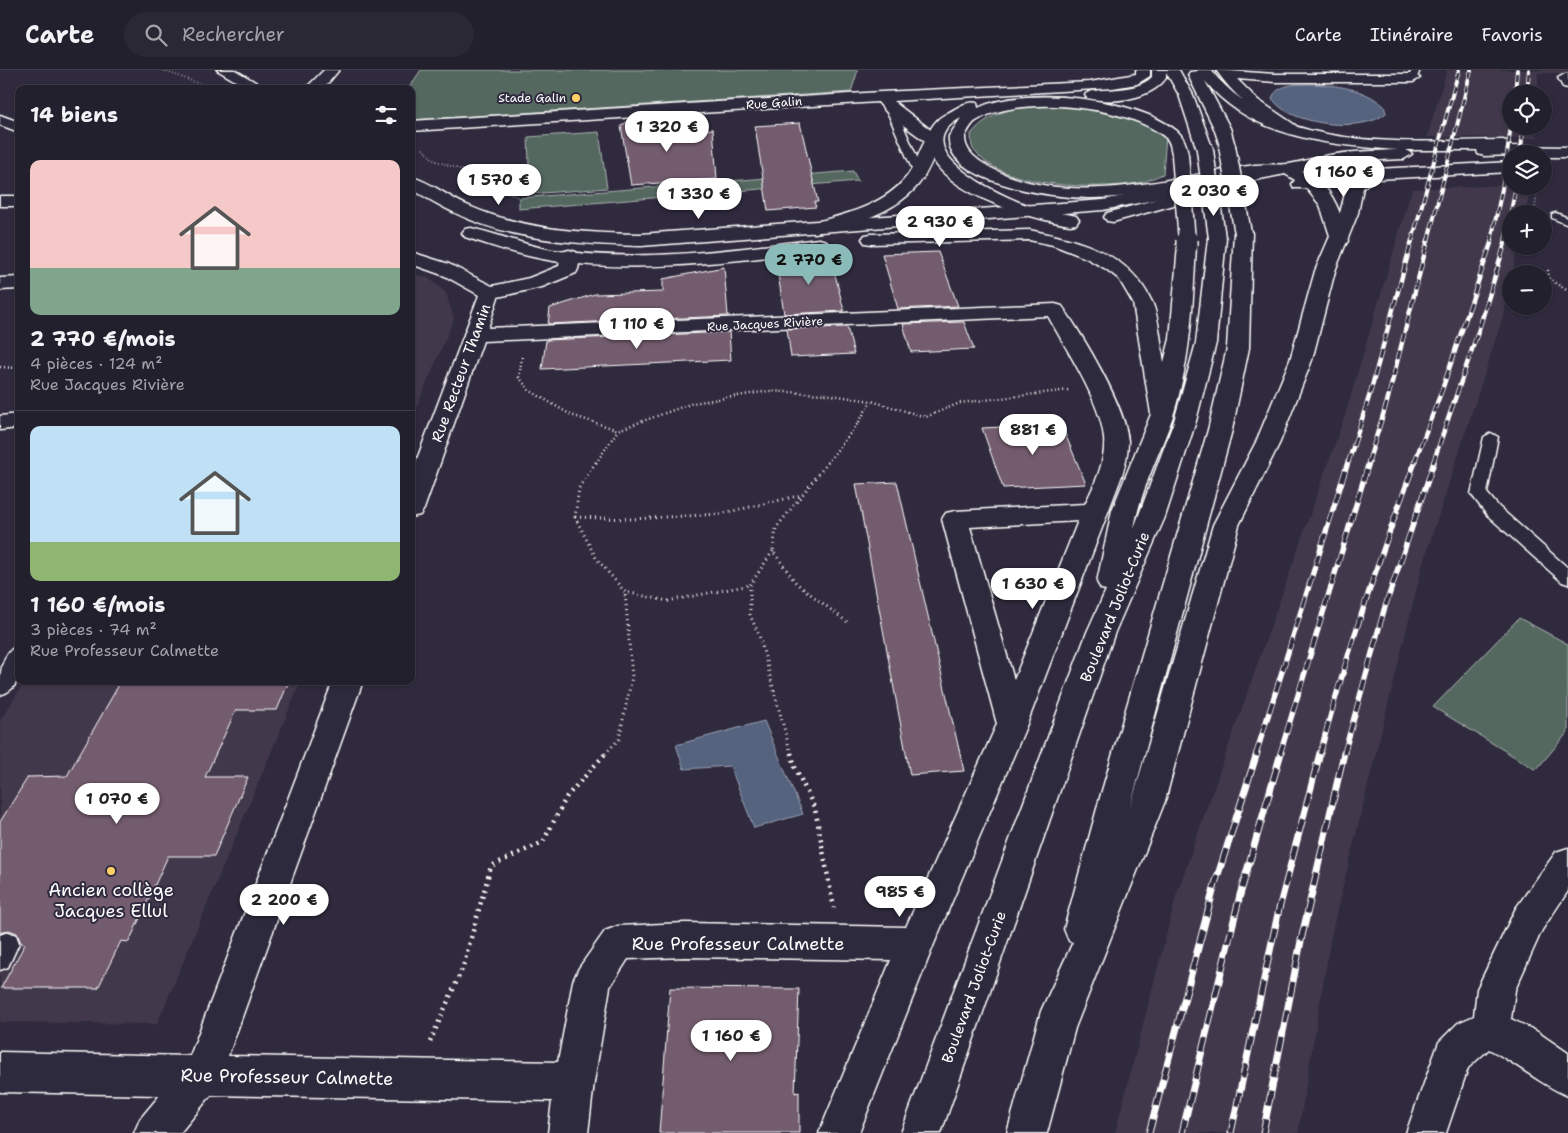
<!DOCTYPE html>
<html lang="fr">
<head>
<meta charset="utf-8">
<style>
	:root { --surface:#23202e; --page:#2b2836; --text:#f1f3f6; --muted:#a3a3aa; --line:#403e4a; --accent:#8bbbb9 }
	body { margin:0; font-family:"Shantell Sans",sans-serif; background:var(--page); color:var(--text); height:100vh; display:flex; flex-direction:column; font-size:19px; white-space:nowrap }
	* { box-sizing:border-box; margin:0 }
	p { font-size:16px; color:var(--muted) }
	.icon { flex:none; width:28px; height:28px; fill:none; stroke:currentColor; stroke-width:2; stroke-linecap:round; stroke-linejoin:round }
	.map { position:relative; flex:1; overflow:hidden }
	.details { position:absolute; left:15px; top:15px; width:400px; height:600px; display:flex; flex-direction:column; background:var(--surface); border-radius:10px; box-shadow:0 1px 4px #0004,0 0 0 1px var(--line) }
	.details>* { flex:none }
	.controls { position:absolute; left:1502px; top:15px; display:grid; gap:10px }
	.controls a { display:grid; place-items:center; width:50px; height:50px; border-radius:50%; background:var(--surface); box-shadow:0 1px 4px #0004,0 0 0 1px var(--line); font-size:25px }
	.price { position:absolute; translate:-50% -42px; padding:0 11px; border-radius:18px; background:#fff; color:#222; font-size:16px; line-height:32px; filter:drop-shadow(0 1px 2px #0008) }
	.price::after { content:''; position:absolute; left:50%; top:30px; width:15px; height:11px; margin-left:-8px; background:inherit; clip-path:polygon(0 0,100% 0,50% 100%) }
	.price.active { background:var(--accent); color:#111 }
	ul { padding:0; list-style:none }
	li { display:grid; align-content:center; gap:10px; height:265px; padding:0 15px }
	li+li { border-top:1px solid var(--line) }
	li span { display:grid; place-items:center; height:155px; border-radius:10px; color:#555 }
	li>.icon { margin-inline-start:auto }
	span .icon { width:90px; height:90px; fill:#fffc; stroke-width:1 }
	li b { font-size:21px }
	h2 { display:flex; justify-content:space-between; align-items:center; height:60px; padding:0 15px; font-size:21px }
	header { display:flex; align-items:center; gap:30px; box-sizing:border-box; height:70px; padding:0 25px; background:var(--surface); border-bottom:1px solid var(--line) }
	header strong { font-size:24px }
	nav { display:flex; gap:28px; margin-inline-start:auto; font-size:18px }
	.search { width:350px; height:45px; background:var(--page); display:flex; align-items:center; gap:12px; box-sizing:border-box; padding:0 18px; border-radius:28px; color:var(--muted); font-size:19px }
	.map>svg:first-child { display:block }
</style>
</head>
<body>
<header>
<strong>Carte</strong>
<div class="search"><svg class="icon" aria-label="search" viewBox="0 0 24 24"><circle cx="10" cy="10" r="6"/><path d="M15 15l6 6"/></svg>Rechercher</div>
<nav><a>Carte</a><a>Itinéraire</a><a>Favoris</a></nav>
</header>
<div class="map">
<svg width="1568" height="1063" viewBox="0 0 1568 1063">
	<rect width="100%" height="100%" fill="#2f2a3d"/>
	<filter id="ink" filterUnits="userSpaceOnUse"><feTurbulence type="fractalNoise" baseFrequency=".02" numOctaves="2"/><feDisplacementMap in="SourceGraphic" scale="10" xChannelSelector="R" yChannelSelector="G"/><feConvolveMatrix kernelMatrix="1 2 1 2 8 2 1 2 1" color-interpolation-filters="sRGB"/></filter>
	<g filter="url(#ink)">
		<g fill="#43394c">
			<path d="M 1447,0 L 1568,0 L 1568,3 L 1538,3 L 1538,24 L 1511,24 L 1511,56 L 1537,56 L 1537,68 L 1427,67 Z"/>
			<path d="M 1511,115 L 1531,116 L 1525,144 L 1511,144 L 1511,176 L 1518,176 L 1502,250 L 1423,493 L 1332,861 L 1298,1063 L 1115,1063 L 1177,823 L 1346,342 L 1412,119 Z"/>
			<path d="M 411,203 L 429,208 L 446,223 L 454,249 L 411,350 Z"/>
			<path d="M 25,611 L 301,611 L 157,954 L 0,952 L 0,651 Z"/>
		</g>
		<g fill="#556861" stroke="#aab4b0">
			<path d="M 421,0 L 858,0 L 851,22 L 411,50 L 411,19 L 408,19 Z"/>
			<path d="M 1056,35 C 1096,38 1131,44 1166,65 L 1163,104 C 1155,107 1146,112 1138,113 C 1096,120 999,118 973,79 C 971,75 971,69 971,64 C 993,37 1024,37 1056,35 Z"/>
			<path d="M 599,62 L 607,118 L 530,124 L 528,67 Z"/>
			<path d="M 853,101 L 858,111 L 519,139 L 519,128 Z"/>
			<path d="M 1519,548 L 1568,574 L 1568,662 L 1536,700 L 1433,637 Z"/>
		</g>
		<g fill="#56637f" stroke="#9aa1b2">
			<path d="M 1310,14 C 1336,15 1364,18 1384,36 L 1386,43 C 1364,64 1287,55 1272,28 C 1277,14 1297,14 1310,14 Z"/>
			<path d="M 764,651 L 803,744 L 754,758 L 730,696 L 684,699 L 676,675 Z"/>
		</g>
		<g fill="#735c6e" stroke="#fff">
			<path d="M 667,47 L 672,62 L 713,59 L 717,109 L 631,115 L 621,56 L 631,49 Z"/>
			<path d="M 800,53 L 818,132 L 814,132 L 816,137 L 768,141 L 755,56 Z"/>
			<path d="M 938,182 L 958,236 L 898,239 L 882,184 Z"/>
			<path d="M 831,188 L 844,241 L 784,244 L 776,190 Z"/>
			<path d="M 724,197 L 728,246 L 548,254 L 550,238 L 595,224 L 663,222 L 663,209 Z"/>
			<path d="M 964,252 L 974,279 L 911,282 L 903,254 Z"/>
			<path d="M 847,257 L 854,284 L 791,287 L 787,259 Z"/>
			<path d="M 729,262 L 731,290 L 542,299 L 546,270 Z"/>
			<path d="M 1061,354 L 1086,414 L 1003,418 L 982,358 Z"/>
			<path d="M 897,412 L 964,701 L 910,705 L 856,414 Z"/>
			<path d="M 121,611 L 289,611 L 277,640 L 236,640 L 205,707 L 248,707 L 214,786 L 168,786 L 129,872 L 121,871 L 98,918 L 1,918 L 25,874 L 21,873 L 17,863 L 9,860 L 0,863 L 0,752 L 28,707 L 67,706 Z"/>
			<path d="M 670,918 L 799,919 L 795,1023 L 799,1022 L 799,1063 L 659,1063 Z"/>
		</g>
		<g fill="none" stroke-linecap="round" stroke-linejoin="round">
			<defs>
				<g id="service">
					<path d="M 1412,0 L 1420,0 L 1416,10 L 1408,8 Z"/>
					<path d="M 888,37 L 896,39 L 923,101 L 922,103 L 918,104 L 913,101 L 886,39 Z"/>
					<path d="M 1556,143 L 1568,148 L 1568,155 L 1552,148 L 1552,144 Z"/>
					<path d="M 1491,363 L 1498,367 L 1487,423 L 1499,437 L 1568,498 L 1568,514 L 1562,512 L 1487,445 L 1471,424 L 1484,367 Z"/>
					<path d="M 8,862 L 16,865 L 19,873 L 8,897 L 0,900 L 0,865 Z"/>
				</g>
				<g id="minor">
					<path d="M 324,0 L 339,0 L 323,19 L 305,19 Z"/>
					<path d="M 1136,0 L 1150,0 L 1150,6 L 1137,14 L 1113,18 L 893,31 L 932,61 L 941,70 C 934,85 929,102 918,115 C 893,145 851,154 815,163 L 809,162 L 806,158 L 809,154 C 843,145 885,136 908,105 C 915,95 919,82 925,71 L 888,44 L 878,32 L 411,61 L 411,51 L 881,22 L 1090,12 L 1136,4 Z"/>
					<path d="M 1216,0 L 1275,4 L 1413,4 L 1420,8 L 1413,12 L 1275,12 L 1237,9 L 1258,30 L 1295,55 L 1298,58 L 1290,63 L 1285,61 C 1258,44 1234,27 1216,0 Z"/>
					<path d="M 1565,4 L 1568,4 L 1568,18 L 1563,17 L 1558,8 Z"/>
					<path d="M 0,45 L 19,52 L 19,62 L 0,55 Z"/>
					<rect x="0" y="126" width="19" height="10"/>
					<path d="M 569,180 L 576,182 C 580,188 580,197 576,203 L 542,217 L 498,227 L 488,258 L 1055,234 L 1062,236 C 1082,264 1126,337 1128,371 C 1128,386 1124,401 1118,416 L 1027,654 L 934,874 L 859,1063 L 819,1063 L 891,890 L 685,887 L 628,889 L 610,917 L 594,1012 L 588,1063 L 548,1063 L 552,1031 L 211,1025 L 180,1063 L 134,1063 L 140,1049 L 160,1025 L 0,1022 L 0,982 L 190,986 L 333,611 L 363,611 L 228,986 L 558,992 L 573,911 L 579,898 L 605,861 L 618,856 L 685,853 L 906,857 L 997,654 L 942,449 L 946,443 L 955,441 L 1085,434 C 1095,414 1106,391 1104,368 C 1101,332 1066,279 1048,246 L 483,271 L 424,439 L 420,445 L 411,447 L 411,405 L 479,225 L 445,206 L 411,194 L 411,182 L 449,194 L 492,216 L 529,208 L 559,196 L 560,186 L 562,182 ZM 1078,451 L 1014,610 L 970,457 Z"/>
					<path d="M 19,207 L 19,219 L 0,220 L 0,208 Z"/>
					<path d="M 19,344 L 19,358 L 0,360 L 0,346 Z"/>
					<path d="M 19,575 C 19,597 24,618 0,625 C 0,605 0,583 19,575 Z"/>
					<path d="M 1568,778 L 1568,821 L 1542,860 L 1515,920 L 1511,949 L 1536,961 L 1568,983 L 1568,1026 C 1540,1014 1516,993 1489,979 L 1468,998 L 1446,1063 L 1406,1063 L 1439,972 L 1458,953 L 1474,946 L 1477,919 L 1516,838 L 1556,782 Z"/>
				</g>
				<g id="secondary">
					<path d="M 217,0 L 235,0 L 267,19 L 249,19 Z"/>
					<path d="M 1288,94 L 1313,107 L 1376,99 L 1382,100 L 1384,104 L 1382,108 L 1324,116 C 1338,132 1343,151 1348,171 L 1345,175 L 1333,175 L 1320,135 L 1306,118 L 1294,118 L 1292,114 L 1295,110 L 1285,104 L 1103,140 L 641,176 C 579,174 512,171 455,143 C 440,136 426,127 411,119 L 411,107 C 432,112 449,128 469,136 C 524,160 582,163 641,164 L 1103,130 Z"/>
					<path d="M 471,158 C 498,164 524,175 552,180 C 640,193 731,180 819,169 L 826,171 L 828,175 L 826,179 L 819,181 C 731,191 641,204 553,191 C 522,186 494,177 465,167 L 462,163 L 465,159 Z"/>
				</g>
				<g id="primary">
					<path d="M 1152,0 L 1179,0 L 1193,25 L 1213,80 L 1211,83 L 1205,85 L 1197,80 L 1179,25 L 1166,2 L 1166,8 C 1151,30 1111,34 1087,28 L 1085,25 C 1092,15 1133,26 1152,7 Z"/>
					<path d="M 1197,0 L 1211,0 C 1278,85 1407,71 1503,70 L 1509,72 L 1510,76 L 1568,77 L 1568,87 L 1544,87 L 1544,84 L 1484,86 L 1478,84 L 1477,80 L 1406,80 L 1412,84 L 1404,89 C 1380,90 1356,91 1332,94 C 1318,96 1305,101 1291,103 C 1270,107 1248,106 1227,110 C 1181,117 1134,129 1087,128 C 1055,128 944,113 949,66 L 961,48 C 903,79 997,124 1024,134 C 1041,141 1059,142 1076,146 L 1079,150 L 1076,154 L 1070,155 C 1031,149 928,120 928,71 C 927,60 937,48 946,44 C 956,39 966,30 977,33 L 978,38 C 1025,15 1137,28 1177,61 C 1184,67 1187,76 1188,85 L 1180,90 L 1174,88 C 1170,82 1172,73 1166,68 C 1129,35 1017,24 976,51 C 971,54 968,61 965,66 C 964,81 977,90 989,97 C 1071,140 1169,107 1255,95 C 1266,94 1278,95 1289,94 C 1303,92 1316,87 1330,85 C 1352,81 1375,81 1398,80 C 1330,75 1251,68 1205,11 L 1230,58 L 1235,76 L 1233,79 L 1221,79 L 1214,58 L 1188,5 L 1190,2 L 1198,1 Z"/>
					<path d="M 1511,92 L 1511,102 L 1377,109 L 1371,111 L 1363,118 L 1358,143 L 1335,201 L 1312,290 L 1280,372 L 1239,455 L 1165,731 L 1075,958 L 1047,1063 L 1007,1063 L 1041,941 L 1073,872 L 1069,871 L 1064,859 L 1101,724 L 1208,360 L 1227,278 L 1234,163 L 1237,159 L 1249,159 L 1252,163 L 1249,278 L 1232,360 L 1130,738 L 1213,455 L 1256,372 L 1290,290 L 1315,201 L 1340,143 L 1347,116 L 1359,103 L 1376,99 Z"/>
					<path d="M 1168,126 L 1174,127 L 1177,131 L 1174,135 L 1113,152 L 1107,151 L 1104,147 L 1107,143 Z"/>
					<path d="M 1029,160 C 1079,170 1129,182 1152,232 C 1159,247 1161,275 1164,292 L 1170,269 L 1178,175 L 1180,171 L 1194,171 L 1196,175 C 1193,232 1191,290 1173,346 C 1160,383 1141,419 1134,458 L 1174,351 L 1196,273 L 1208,168 L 1211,164 L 1223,164 L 1226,168 L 1216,273 L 1196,351 L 1165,447 L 1115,562 L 941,1063 L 901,1063 L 1087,562 L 1106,520 L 1101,519 L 1097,512 L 1112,440 L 1151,344 L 1133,233 L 1119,209 L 1106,199 L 1086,188 L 1053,175 L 1029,170 L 871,174 L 865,173 L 862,169 L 865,165 L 871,164 Z"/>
				</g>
			</defs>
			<use href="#service" stroke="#fff" stroke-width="3"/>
			<use href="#minor" stroke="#fff" stroke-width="3"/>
			<use href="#secondary" stroke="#fff" stroke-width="3"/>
			<use href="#primary" stroke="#fff" stroke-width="3"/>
			<g stroke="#fff" stroke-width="2" stroke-dasharray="0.5 2.5" stroke-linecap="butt">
				<path d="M 162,0 L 208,17"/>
				<path d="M 423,79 L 434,90 L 473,104 L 529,97"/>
				<path d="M 474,104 L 519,128"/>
				<path d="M 1535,140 L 1537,116"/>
			</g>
			<g stroke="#fff" stroke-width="2.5" stroke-dasharray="1 3" stroke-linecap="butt">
				<path d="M 1548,200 L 1549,209 L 1568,221"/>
				<path d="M 522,287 L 519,307 L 529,320 L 571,345 L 618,360 L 693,333 L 769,321 L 825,324 L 871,331 L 926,347 L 960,333 L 1069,320"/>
				<path d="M 0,297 L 19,298"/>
				<path d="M 596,393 L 618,360"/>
				<path d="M 827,393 L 859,352 L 871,331"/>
			</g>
			<g stroke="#fff" stroke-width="3" stroke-dasharray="1 4" stroke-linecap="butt">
				<path d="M 596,392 L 579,418 L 575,447 L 596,488 L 625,522 L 668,531 L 750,515"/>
				<path d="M 828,392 L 776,458 L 773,481 L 796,513 L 847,552"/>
				<path d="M 575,447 L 631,449 L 720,444 L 802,425"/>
				<path d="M 773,481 L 750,515 L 750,545 L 759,565 L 791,684"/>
				<path d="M 605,684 L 619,669 L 632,607 L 625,522"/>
			</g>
			<g stroke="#fff" stroke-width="4.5" stroke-dasharray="2 5" stroke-linecap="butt">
				<path d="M 791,683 L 795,697 L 815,739 L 834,838"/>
				<path d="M 430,972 L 463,897 L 491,796 L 543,772 L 567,726 L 606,683"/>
			</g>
			<use href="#service" fill="#2f2a3d" fill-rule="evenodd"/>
			<use href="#minor" fill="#2f2a3d" fill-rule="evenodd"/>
			<use href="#secondary" fill="#2f2a3d" fill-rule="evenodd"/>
			<use href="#primary" fill="#2f2a3d" fill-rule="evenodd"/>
			<defs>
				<g id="rail-far3">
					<path d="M 1515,24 L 1517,0"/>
					<path d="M 1527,24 L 1529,0"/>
					<path d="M 1520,84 L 1524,56"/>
					<path d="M 1412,171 L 1459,0"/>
					<path d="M 1428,171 L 1471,0"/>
					<path d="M 1491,171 L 1502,119 L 1511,56"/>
					<path d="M 1505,171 L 1516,116"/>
				</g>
				<g id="rail-far2">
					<path d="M 1348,393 L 1369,327 L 1412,170"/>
					<path d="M 1368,393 L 1387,332 L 1428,170"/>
					<path d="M 1414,393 L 1442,320 L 1492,170"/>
					<path d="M 1433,393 L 1479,259 L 1506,170"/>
				</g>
				<g id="rail-far1">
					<path d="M 1256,684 L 1348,392"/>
					<path d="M 1280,684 L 1369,392"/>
					<path d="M 1320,684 C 1346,585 1379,488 1415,392"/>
					<path d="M 1344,684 L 1384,540 L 1434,392"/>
				</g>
				<g id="rail">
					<path d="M 1149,1063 L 1215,814 L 1257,683"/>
					<path d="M 1182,1063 L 1240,825 L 1281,683"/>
					<path d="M 1231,1063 L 1279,839 L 1320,683"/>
					<path d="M 1263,1063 L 1302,866 L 1344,683"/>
				</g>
			</defs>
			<use href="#rail-far3" stroke="#fff" stroke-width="4"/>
			<use href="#rail-far2" stroke="#fff" stroke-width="4.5"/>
			<use href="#rail-far1" stroke="#fff" stroke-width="5.5"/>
			<use href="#rail" stroke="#fff" stroke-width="7"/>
			<use href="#rail-far3" stroke="#2f2a3d" stroke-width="2.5" stroke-dasharray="7" stroke-linecap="butt"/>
			<use href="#rail-far2" stroke="#2f2a3d" stroke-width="3" stroke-dasharray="9" stroke-linecap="butt"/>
			<use href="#rail-far1" stroke="#2f2a3d" stroke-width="4" stroke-dasharray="11" stroke-linecap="butt"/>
			<use href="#rail" stroke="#2f2a3d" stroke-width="5" stroke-dasharray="14" stroke-linecap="butt"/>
			<defs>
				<g id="primary-bridge-far1">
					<path d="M 1227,76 L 1243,163"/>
					<path d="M 1205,80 L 1217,168"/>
					<path d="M 1180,85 L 1187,171"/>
				</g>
				<path id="primary-bridge" d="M 1187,170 L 1187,175"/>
			</defs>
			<use href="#primary-bridge-far1" stroke="#fff" stroke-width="19" stroke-linecap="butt"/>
			<use href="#primary-bridge" stroke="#fff" stroke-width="24" stroke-linecap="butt"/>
			<use href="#primary-bridge-far1" stroke="#2f2a3d" stroke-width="16"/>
			<use href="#primary-bridge" stroke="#2f2a3d" stroke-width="21"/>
		</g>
	</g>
	<g fill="#ffd166" stroke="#2f2a3d" stroke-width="2">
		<circle cx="576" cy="28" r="5"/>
		<circle cx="111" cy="801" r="5"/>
	</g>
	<g text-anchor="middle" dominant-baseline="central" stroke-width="4" stroke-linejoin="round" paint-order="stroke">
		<g font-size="12" fill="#fff" stroke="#2f2a3d" text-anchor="end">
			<text x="566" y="28">Stade Galin</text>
		</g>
		<g font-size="12" fill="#fff" stroke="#2f2a3d">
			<text transform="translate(774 33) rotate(-4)">Rue Galin</text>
			<text transform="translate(765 254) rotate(-3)">Rue Jacques Rivière</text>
		</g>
		<g font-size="15" fill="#fff" stroke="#2f2a3d">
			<text transform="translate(461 303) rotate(-70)">Rue Recteur Thamin</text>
			<text transform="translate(1115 537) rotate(-68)">Boulevard Joliot-Curie</text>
			<text transform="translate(974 917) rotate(-70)">Boulevard Joliot-Curie</text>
		</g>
		<g font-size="18" fill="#fff" stroke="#2f2a3d">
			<text x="111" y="820">Ancien collège<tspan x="111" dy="21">Jacques Ellul</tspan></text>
		</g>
		<g font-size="18" fill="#fff" stroke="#2f2a3d">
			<text x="738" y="874">Rue Professeur Calmette</text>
			<text transform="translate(287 1007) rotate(1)">Rue Professeur Calmette</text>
		</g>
	</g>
</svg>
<div class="controls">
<a><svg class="icon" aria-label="locate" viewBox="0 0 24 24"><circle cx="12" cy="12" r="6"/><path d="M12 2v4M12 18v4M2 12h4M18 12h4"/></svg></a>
<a><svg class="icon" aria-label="layers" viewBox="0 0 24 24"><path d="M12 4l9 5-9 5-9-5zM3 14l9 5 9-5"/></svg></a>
<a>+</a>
<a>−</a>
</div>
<b class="price" style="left:667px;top:83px">1 320 €</b>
<b class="price" style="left:1344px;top:128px">1 160 €</b>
<b class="price" style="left:499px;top:136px">1 570 €</b>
<b class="price" style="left:1214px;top:147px">2 030 €</b>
<b class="price" style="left:699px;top:150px">1 330 €</b>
<b class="price" style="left:940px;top:178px">2 930 €</b>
<b class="price active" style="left:809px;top:216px">2 770 €</b>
<b class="price" style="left:637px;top:280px">1 110 €</b>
<b class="price" style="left:1033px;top:386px">881 €</b>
<b class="price" style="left:1033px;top:540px">1 630 €</b>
<b class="price" style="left:117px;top:755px">1 070 €</b>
<b class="price" style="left:900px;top:848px">985 €</b>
<b class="price" style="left:284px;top:856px">2 200 €</b>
<b class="price" style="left:731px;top:992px">1 160 €</b>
<section class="details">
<h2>14 biens<svg class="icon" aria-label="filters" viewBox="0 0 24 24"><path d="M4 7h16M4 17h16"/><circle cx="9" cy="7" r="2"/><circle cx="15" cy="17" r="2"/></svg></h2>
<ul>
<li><span style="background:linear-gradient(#f6c9c9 70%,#7fa58c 0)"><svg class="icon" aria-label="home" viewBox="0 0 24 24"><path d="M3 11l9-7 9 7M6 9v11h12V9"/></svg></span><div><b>2 770 €/mois</b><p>4 pièces · 124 m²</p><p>Rue Jacques Rivière</p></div></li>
<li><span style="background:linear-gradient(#bfe0f5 75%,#8fb573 0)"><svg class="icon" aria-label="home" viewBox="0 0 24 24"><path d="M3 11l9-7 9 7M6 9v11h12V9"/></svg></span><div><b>1 160 €/mois</b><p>3 pièces · 74 m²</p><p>Rue Professeur Calmette</p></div></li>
</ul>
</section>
</div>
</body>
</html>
